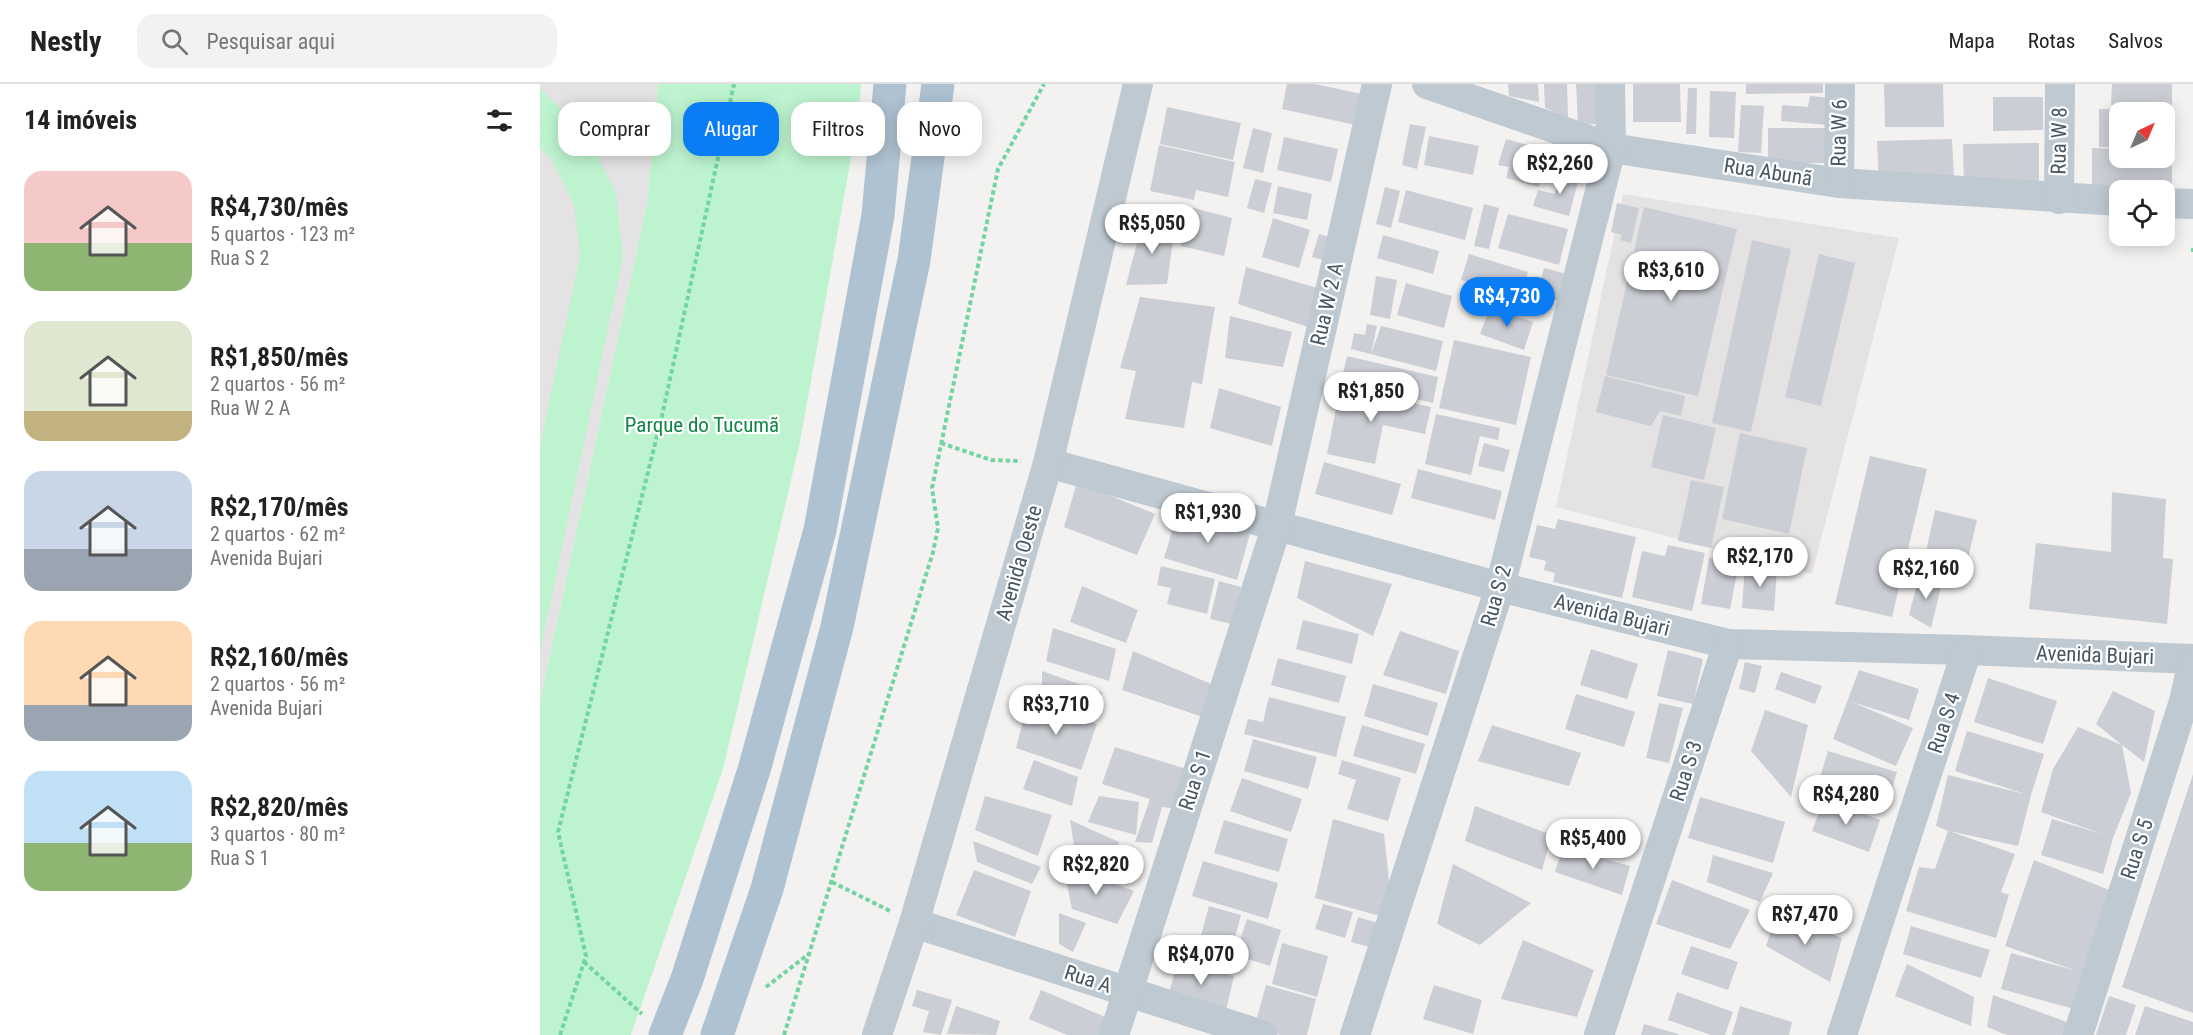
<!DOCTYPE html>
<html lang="pt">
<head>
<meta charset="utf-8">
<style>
	:root { --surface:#fff; --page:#f2f2f2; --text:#222; --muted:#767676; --line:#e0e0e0; --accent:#0a7df5 }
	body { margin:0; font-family:"Roboto Condensed",sans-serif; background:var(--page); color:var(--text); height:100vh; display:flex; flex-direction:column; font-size:22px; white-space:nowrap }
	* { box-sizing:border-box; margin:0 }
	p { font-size:20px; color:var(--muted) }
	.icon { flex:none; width:33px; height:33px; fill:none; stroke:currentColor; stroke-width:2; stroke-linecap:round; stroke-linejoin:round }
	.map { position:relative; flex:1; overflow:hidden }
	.side { display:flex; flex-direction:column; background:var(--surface); width:540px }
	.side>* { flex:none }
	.banner { position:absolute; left:18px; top:18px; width:570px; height:54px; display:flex; gap:12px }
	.needle { width:39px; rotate:44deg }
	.controls { position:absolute; left:1569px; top:18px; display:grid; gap:12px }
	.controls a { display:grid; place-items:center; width:66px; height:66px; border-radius:12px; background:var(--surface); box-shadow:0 3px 15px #0003; font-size:30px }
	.price { position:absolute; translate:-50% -51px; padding:0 14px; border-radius:21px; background:#fff; color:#222; font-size:20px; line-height:39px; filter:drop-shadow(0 2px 3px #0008) }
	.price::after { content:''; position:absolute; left:50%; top:36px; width:18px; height:14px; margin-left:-9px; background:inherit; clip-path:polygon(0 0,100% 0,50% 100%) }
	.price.active { background:var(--accent); color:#fff }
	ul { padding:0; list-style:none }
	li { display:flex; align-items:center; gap:18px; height:150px; padding:0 24px }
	li span { display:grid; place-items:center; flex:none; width:168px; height:120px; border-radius:18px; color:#555 }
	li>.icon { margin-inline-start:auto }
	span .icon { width:72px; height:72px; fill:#fffc; stroke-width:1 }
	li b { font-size:26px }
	h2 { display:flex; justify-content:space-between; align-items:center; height:72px; padding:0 24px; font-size:26px }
	.pill { padding:0 21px; border-radius:18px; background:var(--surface); box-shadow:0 3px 15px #0003; font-size:21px; line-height:54px }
	.pill.active { background:var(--accent); color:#fff }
	header { display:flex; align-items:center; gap:36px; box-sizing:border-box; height:84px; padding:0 30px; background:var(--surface); border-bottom:2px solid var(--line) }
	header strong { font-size:28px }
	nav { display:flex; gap:33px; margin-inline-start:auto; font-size:21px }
	.search { width:420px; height:54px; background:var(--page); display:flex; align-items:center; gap:15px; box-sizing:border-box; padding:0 21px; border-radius:18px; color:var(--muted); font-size:22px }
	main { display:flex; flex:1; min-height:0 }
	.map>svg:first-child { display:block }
</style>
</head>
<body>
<header>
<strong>Nestly</strong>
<div class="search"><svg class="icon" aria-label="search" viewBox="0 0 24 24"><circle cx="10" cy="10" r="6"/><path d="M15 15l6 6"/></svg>Pesquisar aqui</div>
<nav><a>Mapa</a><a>Rotas</a><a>Salvos</a></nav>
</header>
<main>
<section class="side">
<h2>14 imóveis<svg class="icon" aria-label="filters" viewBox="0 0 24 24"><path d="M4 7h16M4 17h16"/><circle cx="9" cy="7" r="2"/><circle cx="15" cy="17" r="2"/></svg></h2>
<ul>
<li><span style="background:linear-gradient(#f6c9c9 60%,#8fb573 0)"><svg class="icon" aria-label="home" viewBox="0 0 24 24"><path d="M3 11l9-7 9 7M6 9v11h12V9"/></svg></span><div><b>R$4,730/mês</b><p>5 quartos · 123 m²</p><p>Rua S 2</p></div></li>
<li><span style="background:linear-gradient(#dfe7d0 75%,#c2b280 0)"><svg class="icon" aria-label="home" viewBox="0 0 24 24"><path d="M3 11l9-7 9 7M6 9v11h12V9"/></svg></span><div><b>R$1,850/mês</b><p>2 quartos · 56 m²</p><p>Rua W 2 A</p></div></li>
<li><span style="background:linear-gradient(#c9d6e8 65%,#9aa5b1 0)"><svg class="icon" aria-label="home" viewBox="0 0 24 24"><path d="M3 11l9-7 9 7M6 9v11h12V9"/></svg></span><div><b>R$2,170/mês</b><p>2 quartos · 62 m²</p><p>Avenida Bujari</p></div></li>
<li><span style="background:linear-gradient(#ffd9b3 70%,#9aa5b1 0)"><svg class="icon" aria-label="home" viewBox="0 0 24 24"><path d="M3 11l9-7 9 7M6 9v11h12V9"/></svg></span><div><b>R$2,160/mês</b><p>2 quartos · 56 m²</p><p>Avenida Bujari</p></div></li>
<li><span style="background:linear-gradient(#bfe0f5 60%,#8fb573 0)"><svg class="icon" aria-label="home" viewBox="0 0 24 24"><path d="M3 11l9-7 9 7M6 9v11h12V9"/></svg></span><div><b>R$2,820/mês</b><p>3 quartos · 80 m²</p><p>Rua S 1</p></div></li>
</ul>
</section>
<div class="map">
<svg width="1653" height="951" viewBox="0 0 1653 951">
	<rect width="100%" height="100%" fill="#f4f1f1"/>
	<g fill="#e5e2e3">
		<path d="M 0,0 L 118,0 L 107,119 L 0,618 Z"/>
		<path d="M 1083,110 L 1359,154 L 1272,490 L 1016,423 Z"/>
	</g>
	<g fill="#bdf4cf">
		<path d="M 118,0 L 321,0 L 318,35 L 260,358 L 183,685 L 91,951 L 0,951 L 0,618 L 107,119 Z"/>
		<path d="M 0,4 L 47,51 L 76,109 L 83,173 L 0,568 L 0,362 L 40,171 L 34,121 L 12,76 L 0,64 Z"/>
	</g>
	<g fill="#cbced4">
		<path d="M 747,0 L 775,0 L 826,11 L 820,42 L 742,25 Z"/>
		<path d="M 968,0 L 998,0 L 999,18 L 969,12 Z"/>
		<path d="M 1004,0 L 1027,0 L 1028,34 L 1005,24 Z"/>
		<path d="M 1036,0 L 1055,0 L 1057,40 L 1038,41 Z"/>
		<path d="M 1093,0 L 1140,0 L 1141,38 L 1093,38 Z"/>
		<path d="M 1206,0 L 1283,0 L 1283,9 L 1206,10 Z"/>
		<path d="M 1344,0 L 1403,0 L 1404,43 L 1345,43 Z"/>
		<path d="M 1572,0 L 1632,0 L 1632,22 L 1571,21 Z"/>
		<path d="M 1148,4 L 1157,4 L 1156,50 L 1146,50 Z"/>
		<path d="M 1170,7 L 1196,8 L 1194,54 L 1169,53 Z"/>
		<path d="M 1270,12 L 1291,14 L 1289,41 L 1241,37 L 1242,21 L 1268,23 Z"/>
		<path d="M 1453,13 L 1503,13 L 1503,46 L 1453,47 Z"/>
		<path d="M 1201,21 L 1224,22 L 1221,69 L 1198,68 Z"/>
		<path d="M 627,23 L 701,39 L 693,76 L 620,60 Z"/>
		<path d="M 1559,25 L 1628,25 L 1628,63 L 1624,63 L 1624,28 L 1580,28 L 1580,63 L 1559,63 Z"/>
		<path d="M 870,40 L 886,43 L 877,85 L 862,81 Z"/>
		<path d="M 713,44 L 732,49 L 723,89 L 703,84 Z"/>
		<rect x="1228" y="44" width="58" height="35"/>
		<path d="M 889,52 L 939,62 L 933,91 L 884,81 Z"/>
		<path d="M 744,53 L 798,65 L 791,98 L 737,86 Z"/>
		<path d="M 966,55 L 1009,67 L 999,103 L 966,94 L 969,83 L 958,81 Z"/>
		<path d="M 1412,55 L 1414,95 L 1339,97 L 1337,57 Z"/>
		<path d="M 1499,59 L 1499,102 L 1424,102 L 1423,60 Z"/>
		<path d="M 619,61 L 695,78 L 688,113 L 656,106 L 654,116 L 610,107 Z"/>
		<path d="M 1552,64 L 1580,65 L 1580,74 L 1624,74 L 1624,65 L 1632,65 L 1632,111 L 1624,106 L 1580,106 L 1552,111 Z"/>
		<path d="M 1022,85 L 1040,90 L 1029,132 L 993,122 L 998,106 L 1015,110 Z"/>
		<path d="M 715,95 L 732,99 L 724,129 L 707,124 Z"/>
		<path d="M 738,102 L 772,110 L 767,136 L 733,129 Z"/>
		<path d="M 845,103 L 860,107 L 851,144 L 836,140 Z"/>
		<path d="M 866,106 L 933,124 L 925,156 L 858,138 Z"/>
		<path d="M 1077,119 L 1099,124 L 1091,159 L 1080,156 L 1082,151 L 1071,148 Z"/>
		<path d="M 944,120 L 959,124 L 949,165 L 934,162 Z"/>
		<path d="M 650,123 L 692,134 L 684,172 L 641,162 Z"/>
		<path d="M 1104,123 L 1197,145 L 1158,312 L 1066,291 Z"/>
		<path d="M 968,130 L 1028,145 L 1019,181 L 958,164 Z"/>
		<path d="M 733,134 L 770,146 L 759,184 L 722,173 Z"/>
		<path d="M 603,136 L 635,142 L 627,200 L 586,201 Z"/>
		<path d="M 779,150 L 800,156 L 794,179 L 772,173 Z"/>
		<path d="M 843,151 L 899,167 L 893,190 L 837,174 Z"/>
		<path d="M 1212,156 L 1251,165 L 1211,348 L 1172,339 Z"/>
		<path d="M 929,170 L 988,188 L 980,214 L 921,196 Z"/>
		<path d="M 1279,170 L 1315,179 L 1281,322 L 1245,313 Z"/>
		<path d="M 706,183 L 777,204 L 768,243 L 698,220 Z"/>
		<path d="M 1004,184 L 1027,190 L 1019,217 L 997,210 Z"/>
		<path d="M 836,192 L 857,196 L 850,235 L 830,231 Z"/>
		<path d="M 866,199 L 912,212 L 904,244 L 857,231 Z"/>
		<path d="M 600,213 L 675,223 L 662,300 L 652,298 L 644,344 L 585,335 L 596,287 L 580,284 Z"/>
		<path d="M 950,223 L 993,238 L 984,266 L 940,250 Z"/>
		<path d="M 690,232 L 752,248 L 743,283 L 685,274 Z"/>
		<path d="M 827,240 L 837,242 L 831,270 L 841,242 L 903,257 L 896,287 L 811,265 L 814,249 L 825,251 Z"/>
		<path d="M 914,256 L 991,273 L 976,341 L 899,324 Z"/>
		<path d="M 807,272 L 898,293 L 893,319 L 801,298 Z"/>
		<path d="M 1065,292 L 1145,312 L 1141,332 L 1120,327 L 1111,342 L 1056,328 Z"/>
		<path d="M 679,304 L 741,323 L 732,362 L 670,344 Z"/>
		<path d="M 800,304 L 891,323 L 885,350 L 843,341 L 835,380 L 787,370 Z"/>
		<path d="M 896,330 L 960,344 L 958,356 L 940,352 L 931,391 L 885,380 Z"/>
		<path d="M 1123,331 L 1176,344 L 1164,396 L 1111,383 Z"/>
		<path d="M 1200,349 L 1267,364 L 1249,450 L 1182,435 Z"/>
		<path d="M 944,359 L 970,366 L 964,388 L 938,382 Z"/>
		<path d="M 1330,372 L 1387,385 L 1352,533 L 1295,520 Z"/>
		<path d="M 784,378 L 861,400 L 852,431 L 775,410 Z"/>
		<path d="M 878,385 L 962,407 L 955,436 L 871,414 Z"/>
		<path d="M 1151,396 L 1184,403 L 1171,464 L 1138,457 Z"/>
		<path d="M 537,398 L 615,430 L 597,471 L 524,443 Z"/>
		<path d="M 1572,408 L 1626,415 L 1623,474 L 1633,475 L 1627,540 L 1489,525 L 1496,459 L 1571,468 Z"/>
		<path d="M 639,424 L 711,446 L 697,496 L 624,474 Z"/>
		<path d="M 1395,426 L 1437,436 L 1423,496 L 1382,486 Z"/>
		<path d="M 1018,435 L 1096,453 L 1082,514 L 1013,498 L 1015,489 L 1004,486 L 1006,477 L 989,473 L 997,441 L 1015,445 Z"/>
		<path d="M 1128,461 L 1165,469 L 1152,527 L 1092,513 L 1102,467 L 1125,472 Z"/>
		<path d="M 1169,474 L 1199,479 L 1190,525 L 1161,520 Z"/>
		<path d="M 765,477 L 852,500 L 833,552 L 757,514 Z"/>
		<path d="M 621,482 L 675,495 L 667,530 L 627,520 L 631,504 L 617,501 Z"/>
		<path d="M 1205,482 L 1237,484 L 1234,527 L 1202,524 Z"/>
		<path d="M 1404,491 L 1391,544 L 1369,531 L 1378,496 Z"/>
		<path d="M 679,497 L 701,503 L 692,540 L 670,535 Z"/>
		<path d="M 542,502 L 598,526 L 586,559 L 530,538 Z"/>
		<path d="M 763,536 L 819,550 L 812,580 L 756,565 Z"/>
		<path d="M 513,544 L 576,565 L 569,597 L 506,577 Z"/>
		<path d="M 860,547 L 919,567 L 906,610 L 843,591 Z"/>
		<path d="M 1051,565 L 1098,580 L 1087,615 L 1040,601 Z"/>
		<path d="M 1128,566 L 1163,575 L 1153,620 L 1117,612 Z"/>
		<path d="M 593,567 L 676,602 L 666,634 L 582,606 Z"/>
		<path d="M 738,574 L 806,592 L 799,619 L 731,601 Z"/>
		<path d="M 1205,578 L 1222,582 L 1215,609 L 1199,605 Z"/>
		<path d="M 1319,586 L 1379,605 L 1369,636 L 1312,618 L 1373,644 L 1356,682 L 1293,655 Z"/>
		<path d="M 502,587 L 562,608 L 560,633 L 502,612 Z"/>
		<path d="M 1241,588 L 1282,602 L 1275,620 L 1235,605 Z"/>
		<path d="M 1448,594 L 1517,617 L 1503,660 L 1434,638 Z"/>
		<path d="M 833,600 L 898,619 L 888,652 L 824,632 Z"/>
		<path d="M 1573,607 L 1615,627 L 1604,678 L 1582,661 L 1591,709 L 1573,754 L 1563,790 L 1501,771 L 1512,735 L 1562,750 L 1501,728 L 1513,685 L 1538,643 L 1582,661 L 1556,640 Z"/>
		<path d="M 1036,610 L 1095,628 L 1084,663 L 1025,645 Z"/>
		<path d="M 729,613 L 806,633 L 796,673 L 704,650 L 708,635 L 723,638 Z"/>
		<path d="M 488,618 L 557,640 L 541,686 L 476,664 Z"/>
		<path d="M 1119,619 L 1143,624 L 1129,679 L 1106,674 Z"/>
		<path d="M 1225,626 L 1268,641 L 1251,713 L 1211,667 Z"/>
		<path d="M 822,641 L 885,660 L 876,690 L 813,672 Z"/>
		<path d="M 952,641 L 1041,669 L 1029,702 L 938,677 Z"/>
		<path d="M 1427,647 L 1504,670 L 1491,711 L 1478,762 L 1409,747 L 1475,770 L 1461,808 L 1469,811 L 1456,854 L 1366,827 L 1379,783 L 1395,785 L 1408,747 L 1396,742 L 1408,691 L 1485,710 L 1415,687 Z"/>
		<path d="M 713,655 L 777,673 L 768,705 L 704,687 Z"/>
		<path d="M 575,663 L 650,686 L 637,725 L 622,723 L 612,759 L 595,758 L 610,715 L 562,700 Z"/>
		<path d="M 1288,667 L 1357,688 L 1346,724 L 1277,703 Z"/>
		<path d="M 494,676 L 538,693 L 532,722 L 483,705 Z"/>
		<path d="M 802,676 L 861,694 L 848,737 L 807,725 L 816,696 L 798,690 Z"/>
		<path d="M 1653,690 L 1653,929 L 1582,903 Z"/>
		<path d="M 702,694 L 762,715 L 751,748 L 690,727 Z"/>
		<path d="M 445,712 L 512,731 L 498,772 L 435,746 Z"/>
		<path d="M 559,712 L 599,718 L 596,751 L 548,738 Z"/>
		<path d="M 1160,713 L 1245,738 L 1233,779 L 1148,754 Z"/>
		<path d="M 1284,715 L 1340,736 L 1329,768 L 1272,747 Z"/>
		<path d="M 935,722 L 1012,751 L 1002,786 L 925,757 Z"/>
		<path d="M 793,735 L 844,750 L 852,823 L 851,835 L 775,814 Z"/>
		<path d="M 530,736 L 579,758 L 576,789 L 536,775 Z"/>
		<path d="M 684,736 L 748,755 L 739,788 L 674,769 Z"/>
		<path d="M 433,757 L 501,783 L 492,800 L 437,778 Z"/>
		<path d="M 1023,763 L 1090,782 L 1082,811 L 1015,788 Z"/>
		<path d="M 1173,771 L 1233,789 L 1220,818 L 1167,798 Z"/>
		<path d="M 1494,776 L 1572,807 L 1534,925 L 1461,905 L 1471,869 L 1537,887 L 1465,862 Z"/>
		<path d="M 663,777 L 738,799 L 728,835 L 652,812 Z"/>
		<path d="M 913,780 L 991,819 L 940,861 L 897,840 Z"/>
		<path d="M 523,781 L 594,807 L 577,840 L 532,825 Z"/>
		<path d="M 434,786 L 491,807 L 475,853 L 416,831 Z"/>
		<path d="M 1132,796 L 1210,826 L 1190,865 L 1116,840 Z"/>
		<path d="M 783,820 L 813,828 L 805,854 L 775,845 Z"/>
		<path d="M 669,822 L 701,831 L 690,871 L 658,863 Z"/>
		<path d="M 519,829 L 546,839 L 533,868 L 519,860 Z"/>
		<path d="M 1237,829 L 1302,854 L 1290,898 L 1226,862 Z"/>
		<path d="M 818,833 L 844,841 L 837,865 L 811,858 Z"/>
		<path d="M 707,835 L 741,846 L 730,882 L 695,871 Z"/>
		<path d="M 1371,842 L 1450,866 L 1441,894 L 1363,870 Z"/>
		<path d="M 983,856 L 1054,886 L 1037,933 L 961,915 Z"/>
		<path d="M 742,859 L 788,872 L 777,913 L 732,900 Z"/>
		<path d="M 1151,862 L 1198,878 L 1188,906 L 1141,890 Z"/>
		<path d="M 638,877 L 694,892 L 686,927 L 628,912 Z"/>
		<path d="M 1367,880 L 1434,913 L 1431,942 L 1355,912 Z"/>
		<path d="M 726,901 L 776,915 L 767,951 L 740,951 L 714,944 Z"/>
		<path d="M 894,901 L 942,916 L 933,950 L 883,935 Z"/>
		<path d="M 377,906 L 412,916 L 401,951 L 383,948 L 389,927 L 372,922 Z"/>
		<path d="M 501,906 L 575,937 L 569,951 L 527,951 L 489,935 Z"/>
		<path d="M 1137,908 L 1193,928 L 1185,951 L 1171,951 L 1128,936 Z"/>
		<path d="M 1453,911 L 1527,938 L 1524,951 L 1467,951 L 1447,943 Z"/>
		<path d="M 1569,912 L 1596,921 L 1586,951 L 1556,951 Z"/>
		<path d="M 416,922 L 460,937 L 456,951 L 407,950 Z"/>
		<path d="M 1200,922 L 1252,938 L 1249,951 L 1192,951 Z"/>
		<path d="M 1605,922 L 1653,938 L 1653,951 L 1595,951 Z"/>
		<path d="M 1104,940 L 1138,950 L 1138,951 L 1101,951 Z"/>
	</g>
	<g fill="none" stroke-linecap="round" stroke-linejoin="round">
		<g stroke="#72d59f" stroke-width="4" stroke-dasharray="4.5 3" stroke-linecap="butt">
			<path d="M 1653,164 L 1653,168"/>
			<path d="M 401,359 L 451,376 L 481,377"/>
			<path d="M 292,798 L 350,827"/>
			<path d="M 44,878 L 102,930"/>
			<path d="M 226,903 L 270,869"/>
			<path d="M 20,951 L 46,872 L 18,748 L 122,332 L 194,0"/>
			<path d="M 244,951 L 393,468 L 398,444 L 392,404 L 458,85 L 504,0"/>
		</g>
		<g stroke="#bec9d2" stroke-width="30">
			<path d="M 887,0 L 1071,64 L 1299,99 L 1580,117"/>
			<path d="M 1299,99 L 1300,0"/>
			<path d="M 1519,115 L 1520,0"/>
			<path d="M 1624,119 L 1653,120"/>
			<path d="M 508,379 L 960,503 L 1188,560 L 1427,566 L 1653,575"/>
			<path d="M 374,839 L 722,951"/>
			<path d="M 337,951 L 374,839 L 508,379 L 598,0"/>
			<path d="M 574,951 L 737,441 L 837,0"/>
			<path d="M 815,951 L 960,503 L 1071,64 L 1070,0"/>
			<path d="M 1059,951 L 1188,560"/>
			<path d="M 1302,951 L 1427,566"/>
			<path d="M 1538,951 L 1644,617 L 1653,578"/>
		</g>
		<g stroke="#afc2d2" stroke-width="33">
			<path d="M 125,951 L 147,895 L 214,686 L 280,446 L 338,131 L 350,0"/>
			<path d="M 177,951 L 227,805 L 297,543 L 374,176 L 398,0"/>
		</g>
	</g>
	<g text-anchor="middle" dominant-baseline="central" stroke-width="4.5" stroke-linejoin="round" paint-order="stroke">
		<g font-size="21" fill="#475661" stroke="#fff">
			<text transform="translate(1299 49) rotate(-89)">Rua W 6</text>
			<text transform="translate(1519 57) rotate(-89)">Rua W 8</text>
			<text transform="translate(1228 88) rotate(9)">Rua Abunã</text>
			<text transform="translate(787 220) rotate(-77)">Rua W 2 A</text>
			<text transform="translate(479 479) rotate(-74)">Avenida Oeste</text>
			<text transform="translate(956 512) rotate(-74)">Rua S 2</text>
			<text transform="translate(1072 531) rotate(14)">Avenida Bujari</text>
			<text transform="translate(1555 571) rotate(2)">Avenida Bujari</text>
			<text transform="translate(1404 639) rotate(-72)">Rua S 4</text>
			<text transform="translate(1146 687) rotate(-72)">Rua S 3</text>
			<text transform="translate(655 696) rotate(-72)">Rua S 1</text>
			<text transform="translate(1597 765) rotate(-72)">Rua S 5</text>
			<text transform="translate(548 895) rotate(18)">Rua A</text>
		</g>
		<g font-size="21" fill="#0f8443" stroke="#fff">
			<text x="162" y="341">Parque do Tucumã</text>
		</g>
	</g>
</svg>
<div class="controls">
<a><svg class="needle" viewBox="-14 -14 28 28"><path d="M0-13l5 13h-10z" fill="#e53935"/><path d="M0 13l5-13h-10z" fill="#767676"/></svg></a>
<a><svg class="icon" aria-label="locate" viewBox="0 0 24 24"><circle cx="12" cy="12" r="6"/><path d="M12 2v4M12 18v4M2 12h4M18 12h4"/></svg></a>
</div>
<b class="price" style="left:1020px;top:111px">R$2,260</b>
<b class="price" style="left:612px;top:171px">R$5,050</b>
<b class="price" style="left:1131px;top:218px">R$3,610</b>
<b class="price active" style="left:967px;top:244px">R$4,730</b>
<b class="price" style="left:831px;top:339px">R$1,850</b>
<b class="price" style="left:668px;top:460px">R$1,930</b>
<b class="price" style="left:1220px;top:504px">R$2,170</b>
<b class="price" style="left:1386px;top:516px">R$2,160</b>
<b class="price" style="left:516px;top:652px">R$3,710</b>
<b class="price" style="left:1306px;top:742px">R$4,280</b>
<b class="price" style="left:1053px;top:786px">R$5,400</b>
<b class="price" style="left:556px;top:812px">R$2,820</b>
<b class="price" style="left:1265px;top:862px">R$7,470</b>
<b class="price" style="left:661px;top:902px">R$4,070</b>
<div class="banner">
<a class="pill">Comprar</a>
<a class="pill active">Alugar</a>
<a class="pill">Filtros</a>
<a class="pill">Novo</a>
</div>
</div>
</main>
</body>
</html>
